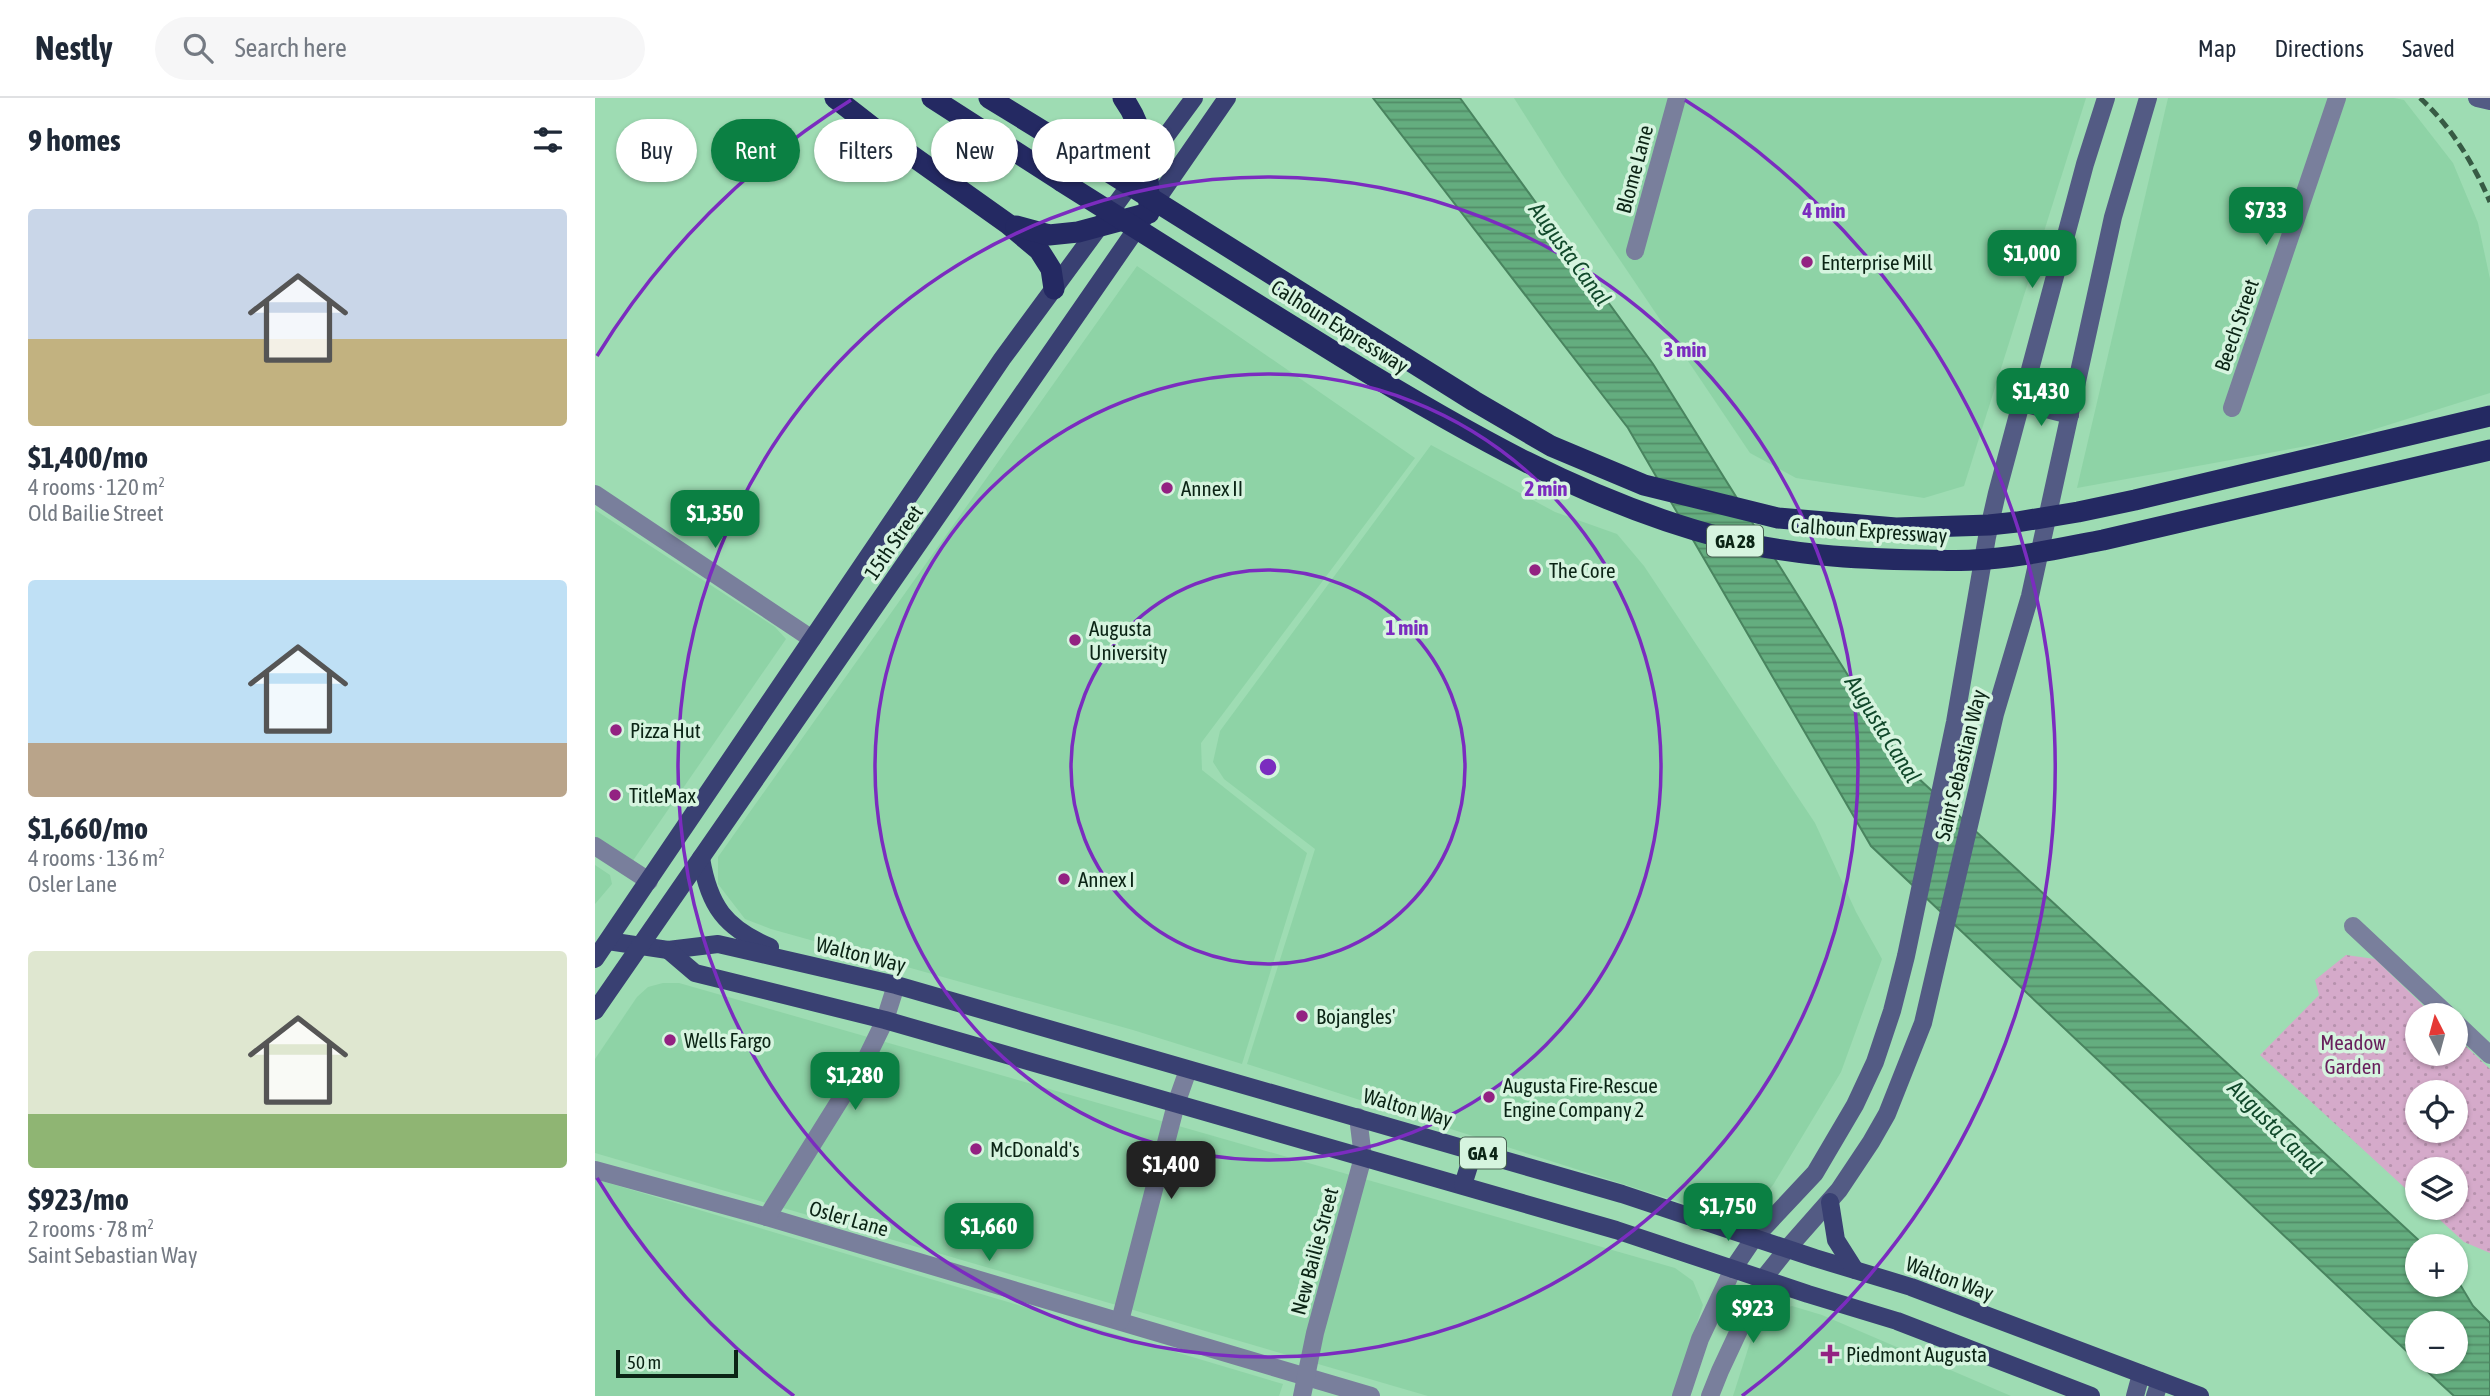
<!DOCTYPE html>
<html lang="en">
<head>
<meta charset="utf-8">
<style>
	:root { --surface:#fff; --page:#f6f6f7; --text:#1f2937; --muted:#747a83; --line:#e0e1e3; --accent:#0b8043 }
	body { margin:0; font-family:"Asap Condensed",sans-serif; background:var(--page); color:var(--text); height:100vh; display:flex; flex-direction:column; font-size:26px; white-space:nowrap }
	* { box-sizing:border-box; margin:0 }
	p { font-size:23px; color:var(--muted) }
	.icon { flex:none; width:38px; height:38px; fill:none; stroke:currentColor; stroke-width:2; stroke-linecap:round; stroke-linejoin:round }
	.map { position:relative; flex:1; overflow:hidden }
	.details { display:flex; flex-direction:column; background:var(--surface); width:595px }
	.details>* { flex:none }
	.banner { position:absolute; left:21px; top:21px; width:665px; height:63px; display:flex; gap:14px }
	.needle { width:46px; rotate:354deg }
	.fabs { position:absolute; left:1810px; top:905px; display:grid; gap:14px }
	.fabs a { display:grid; place-items:center; width:63px; height:63px; border-radius:50%; background:var(--surface); box-shadow:0 2px 5px #0004; font-size:35px }
	.scale { position:absolute; left:21px; bottom:18px; width:122px; box-sizing:border-box; padding-left:7px; border:4px solid #0b2415; border-top:0; font-size:19px; line-height:24px; white-space:nowrap; color:#0b2415; -webkit-text-stroke:5px #d6f4df; paint-order:stroke }
	.price { position:absolute; translate:-50% -60px; padding:0 16px; border-radius:14px; background:var(--accent); color:#fff; font-size:23px; line-height:46px; filter:drop-shadow(0 2px 4px #0008) }
	.price::after { content:''; position:absolute; left:50%; top:42px; width:21px; height:16px; margin-left:-10px; background:inherit; clip-path:polygon(0 0,100% 0,50% 100%) }
	.price.on { background:#222; color:#fff }
	ul { padding:0; list-style:none }
	li { display:grid; align-content:center; gap:14px; height:371px; padding:0 28px }
	li span { display:grid; place-items:center; height:217px; border-radius:7px; color:#555 }
	li>.icon { margin-inline-start:auto }
	span .icon { width:126px; height:126px; fill:#fffc; stroke-width:1 }
	li b { font-size:30px }
	h2 { display:flex; justify-content:space-between; align-items:center; height:84px; padding:0 28px; font-size:30px }
	.tag { padding:0 24px; border-radius:32px; background:var(--surface); box-shadow:0 2px 5px #0004; font-size:24px; line-height:63px }
	.tag.on { background:var(--accent); color:#fff }
	header { display:flex; align-items:center; gap:42px; box-sizing:border-box; height:98px; padding:0 35px; background:var(--surface); border-bottom:2px solid var(--line) }
	header strong { font-size:33px }
	nav { display:flex; gap:38px; margin-inline-start:auto; font-size:24px }
	.search { width:490px; height:63px; background:var(--page); display:flex; align-items:center; gap:18px; box-sizing:border-box; padding:0 24px; border-radius:38px; color:var(--muted); font-size:26px }
	main { display:flex; flex:1; min-height:0 }
	.map>svg:first-child { display:block }
</style>
</head>
<body>
<header>
<strong>Nestly</strong>
<div class="search"><svg class="icon" aria-label="search" viewBox="0 0 24 24"><circle cx="10" cy="10" r="6"/><path d="M15 15l6 6"/></svg>Search here</div>
<nav><a>Map</a><a>Directions</a><a>Saved</a></nav>
</header>
<main>
<section class="details">
<h2>9 homes<svg class="icon" aria-label="filters" viewBox="0 0 24 24"><path d="M4 7h16M4 17h16"/><circle cx="9" cy="7" r="2"/><circle cx="15" cy="17" r="2"/></svg></h2>
<ul>
<li><span style="background:linear-gradient(#c9d6e8 60%,#c2b280 0)"><svg class="icon" aria-label="home" viewBox="0 0 24 24"><path d="M3 11l9-7 9 7M6 9v11h12V9"/></svg></span><div><b>$1,400/mo</b><p>4 rooms · 120 m²</p><p>Old Bailie Street</p></div></li>
<li><span style="background:linear-gradient(#bfe0f5 75%,#b9a48a 0)"><svg class="icon" aria-label="home" viewBox="0 0 24 24"><path d="M3 11l9-7 9 7M6 9v11h12V9"/></svg></span><div><b>$1,660/mo</b><p>4 rooms · 136 m²</p><p>Osler Lane</p></div></li>
<li><span style="background:linear-gradient(#dfe7d0 75%,#8fb573 0)"><svg class="icon" aria-label="home" viewBox="0 0 24 24"><path d="M3 11l9-7 9 7M6 9v11h12V9"/></svg></span><div><b>$923/mo</b><p>2 rooms · 78 m²</p><p>Saint Sebastian Way</p></div></li>
</ul>
</section>
<div class="map">
<svg width="1895" height="1298" viewBox="0 0 1895 1298">
	<defs>
		<pattern id="park-dots" width="8" height="8" patternUnits="userSpaceOnUse" patternTransform="scale(1.75)"><rect width="8" height="8" fill="#d5aaca"/><path d="M2 2h.1M6 6h.1" fill="none" stroke="#b692ad" stroke-width="1.8" stroke-linecap="round"/></pattern>
		<pattern id="water-rules" width="6" height="5" patternUnits="userSpaceOnUse" patternTransform="scale(1.75)"><rect width="6" height="5" fill="#64ad7f"/><path d="M0 2.5h6" fill="none" stroke="#518d67"/></pattern>
	</defs>
	<rect width="100%" height="100%" fill="#9edcb3"/>
	<g fill="#8ed3a6">
		<path d="M 919,0 L 1491,0 L 1369,388 L 1329,400 L 1201,380 L 1155,355 L 967,76 Z"/>
		<path d="M 1573,0 L 1799,0 L 1809,2 L 1858,65 L 1883,125 L 1895,181 L 1895,295 L 1745,342 L 1482,390 Z"/>
		<path d="M 542,168 L 820,360 L 606,645 L 607,672 L 712,755 L 647,966 L 538,932 L 176,831 L 150,821 L 123,786 L 123,759 Z"/>
		<path d="M 836,347 L 960,414 L 1022,436 L 1049,468 L 1220,725 L 1261,814 L 1287,861 L 1246,974 L 1178,1087 L 1158,1110 L 1119,1115 L 652,966 L 720,751 L 629,681 L 618,664 L 625,633 Z"/>
		<path d="M 0,412 L 180,529 L 191,541 L 37,764 L 0,739 Z"/>
		<path d="M 0,767 L 15,777 L 17,786 L 0,806 Z"/>
		<path d="M 68,885 L 84,885 L 1080,1170 L 1098,1183 L 1108,1207 L 1078,1298 L 833,1298 L 0,1055 L 0,961 L 42,899 L 53,889 Z"/>
		<path d="M 0,1081 L 688,1286 L 684,1298 L 0,1298 Z"/>
		<path d="M 1197,1208 L 1227,1217 L 1416,1298 L 1138,1298 L 1159,1232 L 1173,1216 Z"/>
	</g>
	<path fill="url(#park-dots)" fill-rule="evenodd" d="M 1751,857 L 1780,861 L 1838,917 L 1822,917 L 1822,956 L 1860,956 L 1860,938 L 1895,971 L 1895,1155 L 1869,1144 L 1832,1110 L 1860,1110 L 1860,1071 L 1822,1071 L 1822,1101 L 1665,957 L 1724,897 L 1720,882 ZM 1822,994 L 1860,994 L 1860,1032 L 1822,1032 Z"/>
	<path fill="url(#water-rules)" stroke="#49845f" stroke-width="2" d="M 778,0 L 865,0 L 1058,266 L 1309,667 L 1830,1148 L 1822,1148 L 1822,1186 L 1860,1186 L 1860,1178 L 1878,1208 L 1895,1225 L 1895,1298 L 1859,1298 L 1822,1264 L 1860,1264 L 1860,1225 L 1822,1225 L 1822,1263 L 1276,748 L 1033,330 Z"/>
	<g fill="none" stroke-linecap="round" stroke-linejoin="round">
		<g stroke="#797f9c" stroke-width="18">
			<path d="M 1040,153 L 1082,0"/>
			<path d="M 1637,310 L 1742,0"/>
			<path d="M 0,396 L 217,541"/>
			<path d="M 0,748 L 54,783"/>
			<path d="M 1758,828 L 1853,917"/>
			<path d="M 1860,924 L 1895,957"/>
			<path d="M 0,1072 L 172,1119 L 776,1298"/>
			<path d="M 172,1119 L 272,959 L 290,922 L 301,887"/>
			<path d="M 525,1223 L 581,1006 L 593,972"/>
			<path d="M 707,1298 L 720,1235 L 768,1059 L 763,1019"/>
			<path d="M 1086,1298 L 1105,1241 L 1138,1171"/>
			<path d="M 1115,1298 L 1125,1273 L 1168,1181"/>
		</g>
		<g stroke="#535b84" stroke-width="18">
			<path d="M 1882,0 L 1895,3"/>
			<path d="M 1427,305 L 1475,317"/>
			<path d="M 1138,1171 L 1159,1140 L 1220,1075 L 1260,1007 L 1280,964 L 1297,913 L 1311,858 L 1360,624 L 1392,439 L 1402,395 L 1490,66 L 1511,0"/>
			<path d="M 1168,1181 L 1192,1151 L 1244,1092 L 1276,1044 L 1292,1016 L 1328,925 L 1400,616 L 1435,498 L 1518,119 L 1553,0"/>
			<path d="M 1540,1298 L 1546,1276"/>
			<path d="M 1560,1298 L 1565,1283"/>
		</g>
		<g stroke="#394072" stroke-width="18">
			<path d="M 106,760 C 114,808 130,830 175,849"/>
			<path d="M 13,843 L 73,852 L 123,846 L 301,887 L 1027,1096 L 1220,1160 L 1316,1189 L 1605,1298"/>
			<path d="M 73,852 L 100,875 L 290,922 L 1021,1132 L 1213,1196 L 1302,1223 L 1496,1298"/>
			<path d="M 0,861 L 407,261 L 599,0"/>
			<path d="M 0,913 L 632,0"/>
			<path d="M 868,1087 L 879,1052"/>
			<path d="M 1235,1104 L 1241,1142 L 1260,1172"/>
		</g>
		<g stroke="#242962" stroke-width="21">
			<path d="M 240,0 L 285,35 L 413,126 L 444,152 L 456,171 L 459,191"/>
			<path d="M 337,0 L 466,83"/>
			<path d="M 394,0 L 482,54"/>
			<path d="M 421,128 L 454,137 L 483,134 L 554,115 C 554,74 553,34 528,0"/>
		</g>
		<path stroke="#375b44" stroke-width="5" stroke-dasharray="10 5" stroke-linecap="butt" d="M 1825,0 C 1855,27 1879,66 1895,104"/>
		<g stroke="#242962" stroke-width="21">
			<path d="M 482,54 L 879,303 L 956,348 L 1049,387 L 1183,420 L 1301,430 L 1394,427 L 1422,424 L 1483,414 L 1540,402 L 1895,318"/>
			<path d="M 466,83 C 559,142 653,201 747,259 C 868,333 990,404 1128,440 C 1193,457 1260,461 1327,462 C 1344,462 1361,463 1378,462 C 1422,460 1466,450 1508,442 L 1895,352"/>
		</g>
	</g>
	<g fill="none" stroke="#7b2cbf" stroke-width="3.5">
		<circle cx="673" cy="669" r="197"/>
		<circle cx="673" cy="669" r="393"/>
		<circle cx="673" cy="669" r="590"/>
		<path d="M199 1298A787 787 0 0 1 2 1080M2 258A787 787 0 0 1 256 2M1090 2A787 787 0 0 1 1147 1298"/>
	</g>
	<g fill="#932282" stroke="#d6f4df" stroke-width="2.5">
		<circle cx="1212" cy="164" r="7"/>
		<circle cx="572" cy="390" r="7"/>
		<circle cx="940" cy="472" r="7"/>
		<circle cx="480" cy="542" r="7"/>
		<circle cx="21" cy="632" r="7"/>
		<circle cx="20" cy="697" r="7"/>
		<circle cx="469" cy="781" r="7"/>
		<circle cx="707" cy="918" r="7"/>
		<circle cx="75" cy="942" r="7"/>
		<circle cx="894" cy="999" r="7"/>
		<circle cx="381" cy="1051" r="7"/>
		<path d="M1231.5 1245.5h7v7h7v7h-7v7h-7v-7h-7v-7h7z"/>
	</g>
	<g text-anchor="middle" dominant-baseline="central" stroke-width="7" stroke-linejoin="round" paint-order="stroke">
		<g fill="#d6f4df" stroke="#486252" stroke-width="2">
			<rect x="1112" y="427.5" width="56" height="31" rx="5"/>
			<rect x="865" y="1039.5" width="46" height="31" rx="5"/>
		</g>
		<g font-size="19" font-weight="bold" fill="#0b2415">
			<text x="1140" y="443">GA 28</text>
			<text x="888" y="1055">GA 4</text>
		</g>
		<g font-size="21" fill="#0b2415" stroke="#d6f4df">
			<text transform="translate(1039 71) rotate(-75)">Blome Lane</text>
			<text transform="translate(1641 227) rotate(-71)">Beech Street</text>
			<text transform="translate(745 228) rotate(32)">Calhoun Expressway</text>
			<text transform="translate(1274 432) rotate(4)">Calhoun Expressway</text>
			<text transform="translate(298 444) rotate(-55)">15th Street</text>
			<text transform="translate(1365 667) rotate(-76)">Saint Sebastian Way</text>
			<text transform="translate(266 856) rotate(14)">Walton Way</text>
			<text transform="translate(813 1009) rotate(16)">Walton Way</text>
			<text transform="translate(254 1120) rotate(16)">Osler Lane</text>
			<text transform="translate(719 1153) rotate(-75)">New Bailie Street</text>
			<text transform="translate(1355 1180) rotate(20)">Walton Way</text>
		</g>
		<g font-size="21" fill="#0b2415" stroke="#d6f4df" text-anchor="start">
			<text x="1226" y="164">Enterprise Mill</text>
			<text x="586" y="390">Annex II</text>
			<text x="954" y="472">The Core</text>
			<text x="494" y="530">Augusta<tspan x="494" dy="24">University</tspan></text>
			<text x="35" y="632">Pizza Hut</text>
			<text x="34" y="697">TitleMax</text>
			<text x="483" y="781">Annex I</text>
			<text x="721" y="918">Bojangles'</text>
			<text x="89" y="942">Wells Fargo</text>
			<text x="908" y="987">Augusta Fire-Rescue<tspan x="908" dy="24">Engine Company 2</tspan></text>
			<text x="395" y="1051">McDonald's</text>
			<text x="1251" y="1256">Piedmont Augusta</text>
		</g>
		<g font-size="21" fill="#681e5c" stroke="#d6f4df">
			<text x="1758" y="944">Meadow<tspan x="1758" dy="24">Garden</tspan></text>
		</g>
		<g font-size="23" font-style="italic" fill="#11492b" stroke="#d6f4df">
			<text transform="translate(975 156) rotate(54)">Augusta Canal</text>
			<text transform="translate(1288 631) rotate(58)">Augusta Canal</text>
			<text transform="translate(1680 1029) rotate(45)">Augusta Canal</text>
		</g>
	</g>
	<circle cx="673" cy="669" r="10" fill="#7b2cbf" stroke="#d6f4df" stroke-width="3.5"/>
	<g font-size="21" text-anchor="middle" font-weight="bold" fill="#7b2cbf" stroke="#d6f4df" stroke-width="7" stroke-linejoin="round" paint-order="stroke">
		<text x="1229" y="120">4 min</text>
		<text x="1090" y="259">3 min</text>
		<text x="951" y="398">2 min</text>
		<text x="812" y="537">1 min</text>
	</g>
</svg>
<div class="fabs">
<a><svg class="needle" viewBox="-14 -14 28 28"><path d="M0-13l5 13h-10z" fill="#e53935"/><path d="M0 13l5-13h-10z" fill="#747a83"/></svg></a>
<a><svg class="icon" aria-label="locate" viewBox="0 0 24 24"><circle cx="12" cy="12" r="6"/><path d="M12 2v4M12 18v4M2 12h4M18 12h4"/></svg></a>
<a><svg class="icon" aria-label="layers" viewBox="0 0 24 24"><path d="M12 4l9 5-9 5-9-5zM3 14l9 5 9-5"/></svg></a>
<a>+</a>
<a>−</a>
</div>
<div class="scale">50 m</div>
<b class="price" style="left:1671px;top:149px">$733</b>
<b class="price" style="left:1437px;top:192px">$1,000</b>
<b class="price" style="left:1446px;top:330px">$1,430</b>
<b class="price" style="left:120px;top:452px">$1,350</b>
<b class="price" style="left:260px;top:1014px">$1,280</b>
<b class="price on" style="left:576px;top:1103px">$1,400</b>
<b class="price" style="left:1133px;top:1145px">$1,750</b>
<b class="price" style="left:394px;top:1165px">$1,660</b>
<b class="price" style="left:1158px;top:1247px">$923</b>
<div class="banner">
<a class="tag">Buy</a>
<a class="tag on">Rent</a>
<a class="tag">Filters</a>
<a class="tag">New</a>
<a class="tag">Apartment</a>
</div>
</div>
</main>
</body>
</html>
